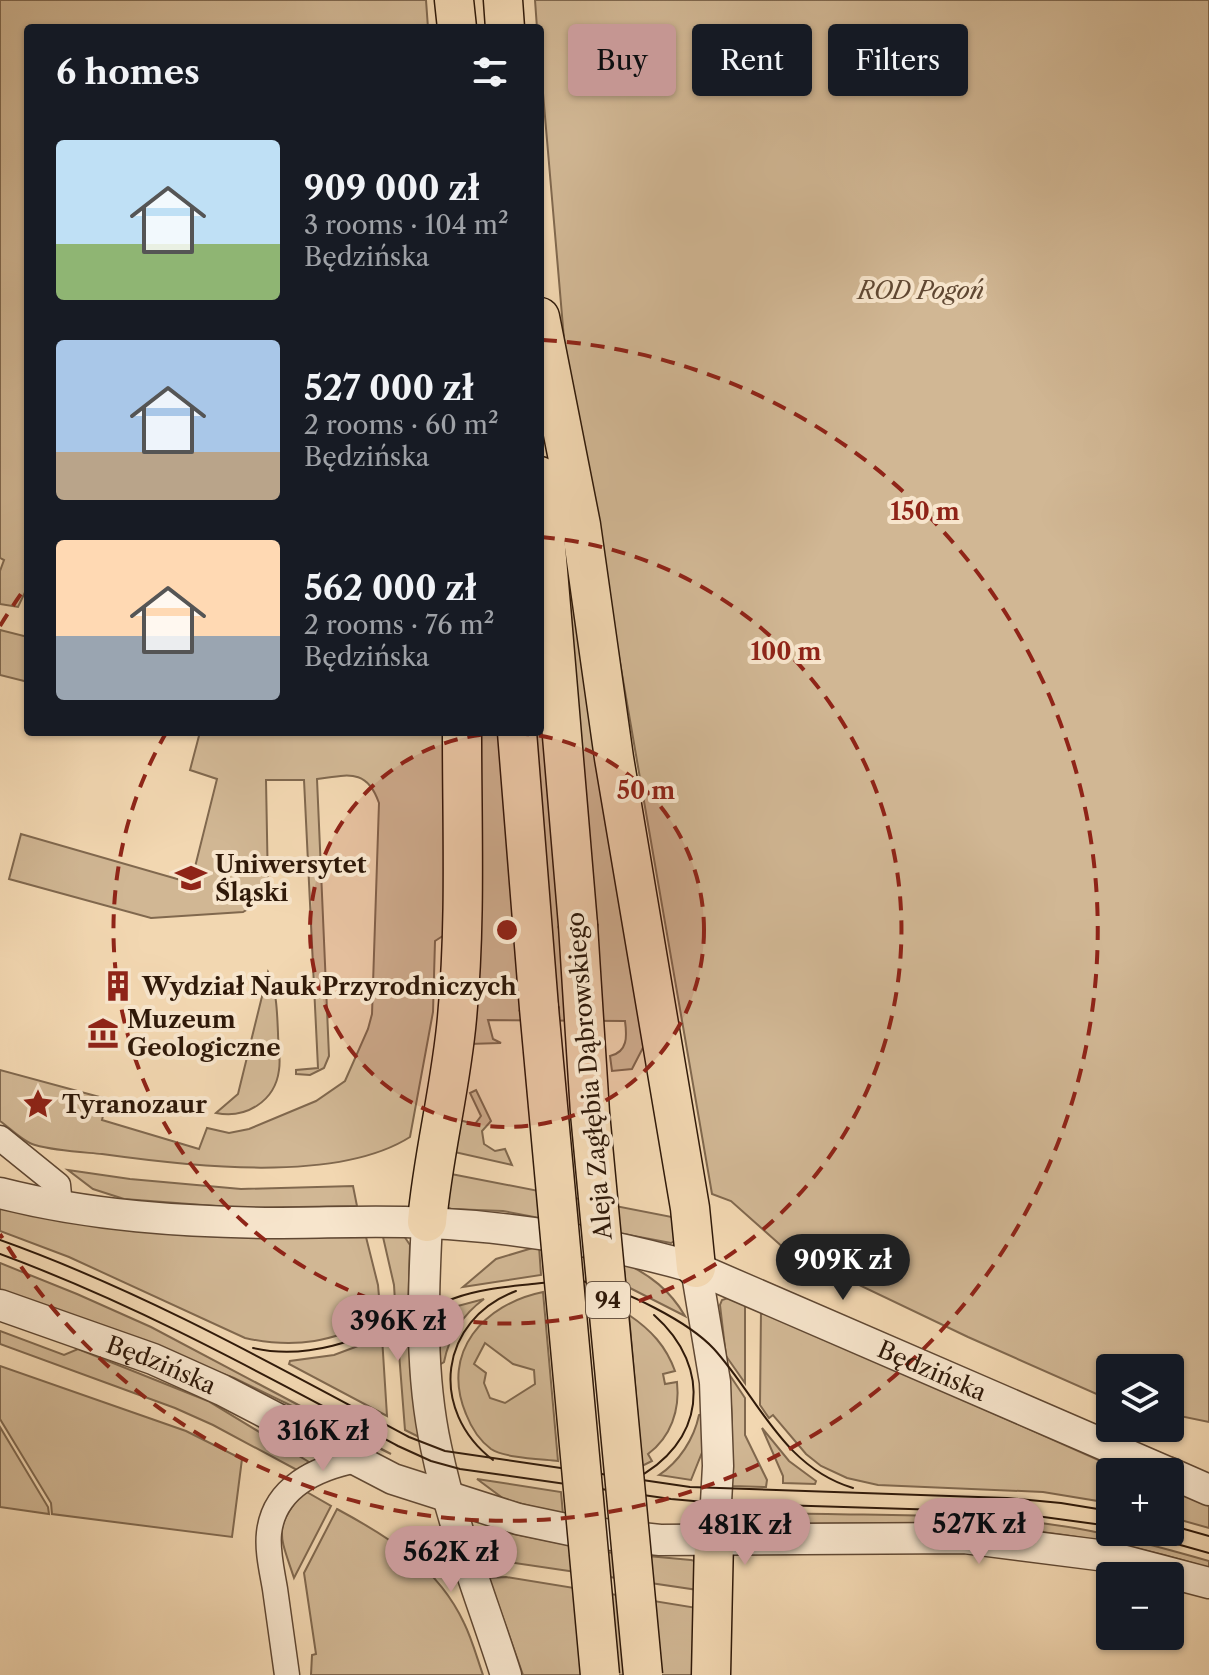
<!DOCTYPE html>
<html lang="en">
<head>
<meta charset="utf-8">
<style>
	:root { --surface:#171b24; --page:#242831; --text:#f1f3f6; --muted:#9ea1a6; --accent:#c59692 }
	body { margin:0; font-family:"Libre Caslon Text",serif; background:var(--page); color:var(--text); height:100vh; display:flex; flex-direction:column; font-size:30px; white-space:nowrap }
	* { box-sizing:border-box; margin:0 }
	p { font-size:26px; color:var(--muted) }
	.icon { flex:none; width:44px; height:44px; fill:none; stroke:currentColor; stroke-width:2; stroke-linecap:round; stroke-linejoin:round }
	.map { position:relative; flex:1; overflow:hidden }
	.panel { position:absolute; left:24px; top:24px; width:520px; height:712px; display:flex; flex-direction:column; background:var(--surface); border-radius:8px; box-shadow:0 2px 6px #0004 }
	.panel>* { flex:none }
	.hud { position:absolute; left:568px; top:24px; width:520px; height:72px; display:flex; gap:16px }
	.tools { position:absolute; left:1096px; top:1354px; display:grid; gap:16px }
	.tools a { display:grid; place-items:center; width:88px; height:88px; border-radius:8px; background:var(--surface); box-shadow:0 2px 6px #0004; font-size:40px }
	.price { position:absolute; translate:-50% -68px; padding:0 18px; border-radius:28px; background:var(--accent); color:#111; font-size:26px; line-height:52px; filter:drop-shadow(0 2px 4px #0008) }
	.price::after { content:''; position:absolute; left:50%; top:48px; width:24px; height:18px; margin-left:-12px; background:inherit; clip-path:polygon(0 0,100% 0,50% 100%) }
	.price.active { background:#222; color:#fff }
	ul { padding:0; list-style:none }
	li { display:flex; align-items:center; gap:24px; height:200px; padding:0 32px }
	li span { display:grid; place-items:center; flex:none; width:224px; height:160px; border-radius:8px; color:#555 }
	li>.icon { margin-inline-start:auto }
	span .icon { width:96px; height:96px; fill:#fffc; stroke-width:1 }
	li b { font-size:34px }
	h2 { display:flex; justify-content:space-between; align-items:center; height:96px; padding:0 32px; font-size:34px }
	.chip { padding:0 28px; border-radius:8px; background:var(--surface); box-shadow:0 2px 6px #0004; font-size:28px; line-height:72px }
	.chip.active { background:var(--accent); color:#111 }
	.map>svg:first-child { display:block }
</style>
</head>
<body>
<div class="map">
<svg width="1209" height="1675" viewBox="0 0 1209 1675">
	<rect width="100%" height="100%" fill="#f2d7b1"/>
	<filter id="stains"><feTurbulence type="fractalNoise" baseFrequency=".0025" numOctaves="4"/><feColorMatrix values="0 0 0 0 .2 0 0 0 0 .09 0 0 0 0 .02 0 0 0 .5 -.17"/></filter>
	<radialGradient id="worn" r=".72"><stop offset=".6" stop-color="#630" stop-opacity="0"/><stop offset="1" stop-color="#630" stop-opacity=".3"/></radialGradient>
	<g fill="#d1b794" stroke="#80684e" stroke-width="2" fill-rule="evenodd">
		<path d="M 0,0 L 426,0 L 428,28 L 28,28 L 28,586 L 18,607 L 0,604 L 0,571 L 4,560 L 0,558 Z"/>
		<path d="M 535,0 L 1209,0 L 1209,1422 L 1170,1414 L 1170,1368 L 1110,1368 L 1110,1400 L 968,1337 L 786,1250 L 731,1201 L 712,1194 L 564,339 L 540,58 L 540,28 L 537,28 Z"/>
		<path d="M 540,481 L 558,492 L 649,1036 L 632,1069 L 612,1071 L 610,1056 C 628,1052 627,1036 625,1021 L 488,1020 L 493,1039 L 501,1043 L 469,1044 L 474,732 L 540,732 Z"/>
		<path d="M 0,630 L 28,637 L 28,682 L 0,675 Z"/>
		<path d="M 200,732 L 449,732 L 449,932 L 435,941 L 433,1012 L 410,1137 C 336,1184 188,1166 102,1154 C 81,1152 56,1151 35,1145 C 23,1142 10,1128 0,1121 L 0,1070 L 107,1099 L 102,1120 L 199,1149 L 207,1128 L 229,1133 L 249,1129 L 316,1101 L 345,1081 L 368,1029 L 372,1014 L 379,803 C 367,768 348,775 317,779 L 329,1056 L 324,1068 L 310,1075 L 296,1074 L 296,1070 L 318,1068 L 304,780 L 266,780 L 268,888 L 258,903 L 243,912 L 151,918 L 9,879 L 21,834 L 191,883 L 217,779 L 190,770 Z"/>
		<path d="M 268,972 C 277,992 277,1011 278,1033 C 278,1045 281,1058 279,1070 C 275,1102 245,1119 216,1113 L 238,1094 Z"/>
		<path d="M 476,1090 L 491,1121 L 482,1131 L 484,1144 L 495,1151 L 505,1149 L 512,1165 L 450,1151 L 455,1119 L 475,1124 L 481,1116 L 470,1093 Z"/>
		<path d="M 68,1170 L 130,1179 L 241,1189 L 353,1186 L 357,1206 L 242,1208 L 124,1199 L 93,1189 Z"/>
		<path d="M 446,1173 L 677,1218 L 678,1239 L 671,1243 L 503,1211 L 451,1209 L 444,1206 Z"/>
		<path d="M 0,1208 C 56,1218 113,1229 170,1234 C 235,1239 301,1237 366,1237 L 378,1285 L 381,1320 C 331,1340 299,1350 245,1338 L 69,1257 L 0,1231 Z"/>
		<path d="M 404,1236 L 410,1245 L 408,1312 L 396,1318 L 394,1285 L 383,1237 Z"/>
		<path d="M 539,1246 L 541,1275 L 463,1287 L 496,1259 Z"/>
		<path d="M 623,1262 C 650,1275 670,1290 685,1316 L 626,1286 Z"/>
		<path d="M 0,1263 L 77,1294 L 151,1327 L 391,1454 L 234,1378 L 0,1290 Z"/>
		<path d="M 543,1292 L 558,1461 C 541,1459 504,1458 491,1449 C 479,1440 471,1427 466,1414 C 440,1352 484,1304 543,1292 ZM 485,1343 L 513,1364 L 534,1370 L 535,1384 L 505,1403 L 490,1398 L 484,1383 L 486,1373 L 474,1364 Z"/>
		<path d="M 728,1298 L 745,1304 L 745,1383 L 726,1356 L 720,1305 L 722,1300 Z"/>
		<path d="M 484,1299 C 462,1315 449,1337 444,1362 L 439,1365 L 441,1331 L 450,1308 Z"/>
		<path d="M 761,1310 L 1103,1462 L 1129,1472 L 1110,1472 L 1110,1503 L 1043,1492 L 878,1485 L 847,1478 L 821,1466 L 806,1454 L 773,1415 L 769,1418 L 760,1405 Z"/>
		<path d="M 629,1315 C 651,1330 666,1346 675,1371 L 663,1374 L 665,1384 L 677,1382 C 680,1410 671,1437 648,1454 L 652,1461 L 642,1466 Z"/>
		<path d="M 408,1322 L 411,1378 L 419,1437 L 405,1430 L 397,1327 Z"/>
		<path d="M 0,1331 L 64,1355 L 78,1349 L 208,1401 L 309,1462 L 297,1470 L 213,1425 L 175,1408 L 0,1344 Z"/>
		<path d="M 382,1337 L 387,1416 L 289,1364 L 290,1361 L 334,1355 Z"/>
		<path d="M 0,1366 L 186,1431 L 242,1459 L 232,1537 L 52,1514 L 51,1503 L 0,1419 Z"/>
		<path d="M 729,1374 L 745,1398 L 745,1435 L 767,1480 L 766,1487 L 732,1486 L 732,1419 Z"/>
		<path d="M 703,1414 L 703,1450 L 691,1480 L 659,1475 C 679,1462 694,1439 699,1415 Z"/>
		<path d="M 0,1427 L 48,1507 L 49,1514 L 0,1507 Z"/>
		<path d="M 762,1428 L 789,1461 L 816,1481 L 815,1484 L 783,1483 L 783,1476 Z"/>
		<path d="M 477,1479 L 561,1492 L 563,1515 L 504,1499 Z"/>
		<path d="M 1170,1489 L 1209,1506 L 1209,1528 L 1170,1517 Z"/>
		<path d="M 305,1491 L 331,1506 L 294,1578 C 280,1535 272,1527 305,1491 Z"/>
		<path d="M 337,1509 C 389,1537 438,1567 464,1623 C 472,1639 477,1658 483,1675 L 311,1675 L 312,1655 L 316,1654 L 304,1573 Z"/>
		<path d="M 784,1513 C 871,1516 961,1513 1048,1524 C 1103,1531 1156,1546 1209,1561 L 1209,1568 C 1063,1521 935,1522 784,1524 Z"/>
		<path d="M 480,1527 L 604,1552 L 691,1560 L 695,1561 L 698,1590 L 480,1558 L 472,1535 L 474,1528 Z"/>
		<path d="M 506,1577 L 697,1608 L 696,1675 L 523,1675 L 489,1578 Z"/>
	</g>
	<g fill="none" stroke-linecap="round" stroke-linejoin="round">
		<defs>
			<g id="minor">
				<path d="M 0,1138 L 58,1185 L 60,1206"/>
				<path d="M 287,1675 C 283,1646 279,1618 275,1589 C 272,1571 267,1551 269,1533 C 274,1487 317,1468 357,1460"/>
			</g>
			<g id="tertiary">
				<path id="s1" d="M 0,1193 C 90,1216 184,1222 277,1223 C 327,1223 378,1220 428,1223 C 520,1227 608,1243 696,1268 L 1167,1472"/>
				<path d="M 427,1222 C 423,1298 420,1373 436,1447 C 452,1525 482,1600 506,1675"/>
				<path d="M 696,1268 L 715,1382 L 718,1466 L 714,1539"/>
				<path id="s2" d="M 0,1305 L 153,1359 L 222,1390 L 393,1479 L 518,1519 L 575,1531 L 660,1540 L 964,1538 L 1106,1556 L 1209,1583"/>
				<path d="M 1170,1473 L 1209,1490"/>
			</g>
			<g id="primary">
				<path d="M 454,0 L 457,28"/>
				<path d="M 503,0 L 505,28"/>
				<path d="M 540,317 L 581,525 L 614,758 L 690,1208 L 696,1268"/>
				<path d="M 540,476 L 578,925"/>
				<path d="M 517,732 L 539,1008"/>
				<path d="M 427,1222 C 433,1154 451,1087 457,1018 C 466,923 462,827 462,732"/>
				<path d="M 711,1675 L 714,1539"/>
			</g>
		</defs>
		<use href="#minor" stroke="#604833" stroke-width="27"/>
		<use href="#tertiary" stroke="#604833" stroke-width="33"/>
		<use href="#primary" stroke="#2f1909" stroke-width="41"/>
		<use href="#minor" stroke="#f7e5cc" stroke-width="24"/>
		<use href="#tertiary" stroke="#f7e5cc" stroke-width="30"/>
		<use href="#primary" stroke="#f2d7b1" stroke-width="38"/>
		<g stroke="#2f1909" stroke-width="2">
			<path d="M 0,1240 C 143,1291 276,1366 409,1437 L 445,1451 L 690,1487 L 1007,1498 L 1061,1503 L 1110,1511"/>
			<path d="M 0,1254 C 139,1305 268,1377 398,1446 L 431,1461 L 460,1469 L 671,1499 L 716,1503 L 1007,1512 L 1110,1526"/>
			<path d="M 253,1348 C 326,1365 389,1322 455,1298 C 480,1289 506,1287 532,1284 C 550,1282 569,1279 587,1282 C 624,1289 689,1322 714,1349 C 759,1399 783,1467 853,1488"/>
			<path d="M 493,1460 C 428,1410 439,1320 516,1291"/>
			<path d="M 633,1480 C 705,1444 714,1368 654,1315"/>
			<path d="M 1170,1525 L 1209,1536"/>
			<path d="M 1134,1532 L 1209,1553"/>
		</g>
		<defs>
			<g id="primary-bridge">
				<path d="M 578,925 L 590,1113 L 643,1675"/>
				<path d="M 539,1008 L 600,1675"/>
			</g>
		</defs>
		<use href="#primary-bridge" stroke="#2f1909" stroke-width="41" stroke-linecap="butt"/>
		<use href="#primary-bridge" stroke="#f2d7b1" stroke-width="38"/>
	</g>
	<circle cx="507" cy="930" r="197" fill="#8f2418" fill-opacity=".12"/>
	<g fill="none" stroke="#8f2418" stroke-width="4" stroke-dasharray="14 10">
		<circle cx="507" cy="930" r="197"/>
		<path d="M541 537A394 394 0 1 1 166 733"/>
		<path d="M0 626A591 591 0 0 1 26 587M543 340A591 591 0 1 1 0 1234"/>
	</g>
	<defs>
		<symbol id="university-bare" viewBox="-9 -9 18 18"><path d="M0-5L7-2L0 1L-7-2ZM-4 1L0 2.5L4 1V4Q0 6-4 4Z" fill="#8f2418" stroke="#f7e5cc" stroke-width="2.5" paint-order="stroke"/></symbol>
		<symbol id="building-bare" viewBox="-9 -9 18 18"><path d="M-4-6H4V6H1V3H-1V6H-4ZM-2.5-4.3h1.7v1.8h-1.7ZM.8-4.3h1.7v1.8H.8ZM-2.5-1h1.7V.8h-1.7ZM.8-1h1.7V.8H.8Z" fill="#8f2418" stroke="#f7e5cc" stroke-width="2.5" paint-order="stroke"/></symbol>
		<symbol id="museum-bare" viewBox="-9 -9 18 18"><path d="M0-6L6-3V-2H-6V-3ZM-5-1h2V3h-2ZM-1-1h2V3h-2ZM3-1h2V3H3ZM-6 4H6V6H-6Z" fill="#8f2418" stroke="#f7e5cc" stroke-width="2.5" paint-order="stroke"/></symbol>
		<symbol id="sight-bare" viewBox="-9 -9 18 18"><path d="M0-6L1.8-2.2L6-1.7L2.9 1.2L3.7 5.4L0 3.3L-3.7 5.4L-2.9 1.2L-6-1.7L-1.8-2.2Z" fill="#8f2418" stroke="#f7e5cc" stroke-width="2.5" paint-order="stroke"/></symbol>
	</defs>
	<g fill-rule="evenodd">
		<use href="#university-bare" x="169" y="856" width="44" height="44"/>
		<use href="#building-bare" x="96" y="964" width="44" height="44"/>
		<use href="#museum-bare" x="81" y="1011" width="44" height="44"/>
		<use href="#sight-bare" x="16" y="1082" width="44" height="44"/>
	</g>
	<g text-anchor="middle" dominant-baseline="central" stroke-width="8" stroke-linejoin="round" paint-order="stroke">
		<rect fill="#f7e5cc" stroke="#6b5644" stroke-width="2" x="586" y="1282" width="44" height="36" rx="6"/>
		<g font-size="22" font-weight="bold" fill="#2f1909">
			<text x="608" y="1300">94</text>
		</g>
		<g font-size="24" font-style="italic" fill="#604833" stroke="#f7e5cc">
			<text x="921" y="290">ROD Pogoń</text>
		</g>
		<g font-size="24" font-weight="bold" fill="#2f1909" stroke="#f7e5cc" text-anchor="start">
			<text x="215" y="864">Uniwersytet<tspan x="215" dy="28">Śląski</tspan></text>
			<text x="142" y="986">Wydział Nauk Przyrodniczych</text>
			<text x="127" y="1019">Muzeum<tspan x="127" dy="28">Geologiczne</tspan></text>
			<text x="62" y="1104">Tyranozaur</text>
		</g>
		<g font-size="24" fill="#2f1909" stroke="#f7e5cc">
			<text transform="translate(589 1076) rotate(-95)">Aleja Zagłębia Dąbrowskiego</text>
			<text stroke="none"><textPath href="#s2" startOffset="172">Będzińska</textPath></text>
			<text stroke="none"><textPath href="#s1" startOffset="960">Będzińska</textPath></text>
		</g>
	</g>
	<circle cx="507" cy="930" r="12" fill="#8f2418" stroke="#f7e5cc" stroke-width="4"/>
	<g font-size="24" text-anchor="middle" font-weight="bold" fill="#8f2418" stroke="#f7e5cc" stroke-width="8" stroke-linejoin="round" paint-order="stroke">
		<text x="925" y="520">150 m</text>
		<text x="786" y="660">100 m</text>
		<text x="646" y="799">50 m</text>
	</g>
	<rect width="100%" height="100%" filter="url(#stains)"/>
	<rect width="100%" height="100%" fill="url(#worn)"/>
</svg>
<div class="tools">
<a><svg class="icon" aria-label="layers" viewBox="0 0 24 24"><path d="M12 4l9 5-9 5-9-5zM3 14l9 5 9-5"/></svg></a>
<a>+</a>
<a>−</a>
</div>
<b class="price active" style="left:843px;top:1302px">909K zł</b>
<b class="price" style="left:398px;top:1363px">396K zł</b>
<b class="price" style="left:323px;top:1473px">316K zł</b>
<b class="price" style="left:979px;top:1566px">527K zł</b>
<b class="price" style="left:745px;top:1567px">481K zł</b>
<b class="price" style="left:451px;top:1594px">562K zł</b>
<div class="hud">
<a class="chip active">Buy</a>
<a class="chip">Rent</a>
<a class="chip">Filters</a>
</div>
<section class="panel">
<h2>6 homes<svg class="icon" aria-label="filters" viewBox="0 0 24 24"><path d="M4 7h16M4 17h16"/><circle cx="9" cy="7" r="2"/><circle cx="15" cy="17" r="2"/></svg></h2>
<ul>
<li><span style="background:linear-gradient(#bfe0f5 65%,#8fb573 0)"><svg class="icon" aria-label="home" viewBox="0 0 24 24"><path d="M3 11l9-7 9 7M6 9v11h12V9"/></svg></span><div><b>909 000 zł</b><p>3 rooms · 104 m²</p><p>Będzińska</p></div></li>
<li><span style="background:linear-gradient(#a9c7e8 70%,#b9a48a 0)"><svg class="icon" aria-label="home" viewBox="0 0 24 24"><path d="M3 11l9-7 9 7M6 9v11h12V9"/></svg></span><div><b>527 000 zł</b><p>2 rooms · 60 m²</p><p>Będzińska</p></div></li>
<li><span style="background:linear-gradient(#ffd9b3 60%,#9aa5b1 0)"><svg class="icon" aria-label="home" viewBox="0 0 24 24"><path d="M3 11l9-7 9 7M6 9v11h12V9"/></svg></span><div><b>562 000 zł</b><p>2 rooms · 76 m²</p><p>Będzińska</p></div></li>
</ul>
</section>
</div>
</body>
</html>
